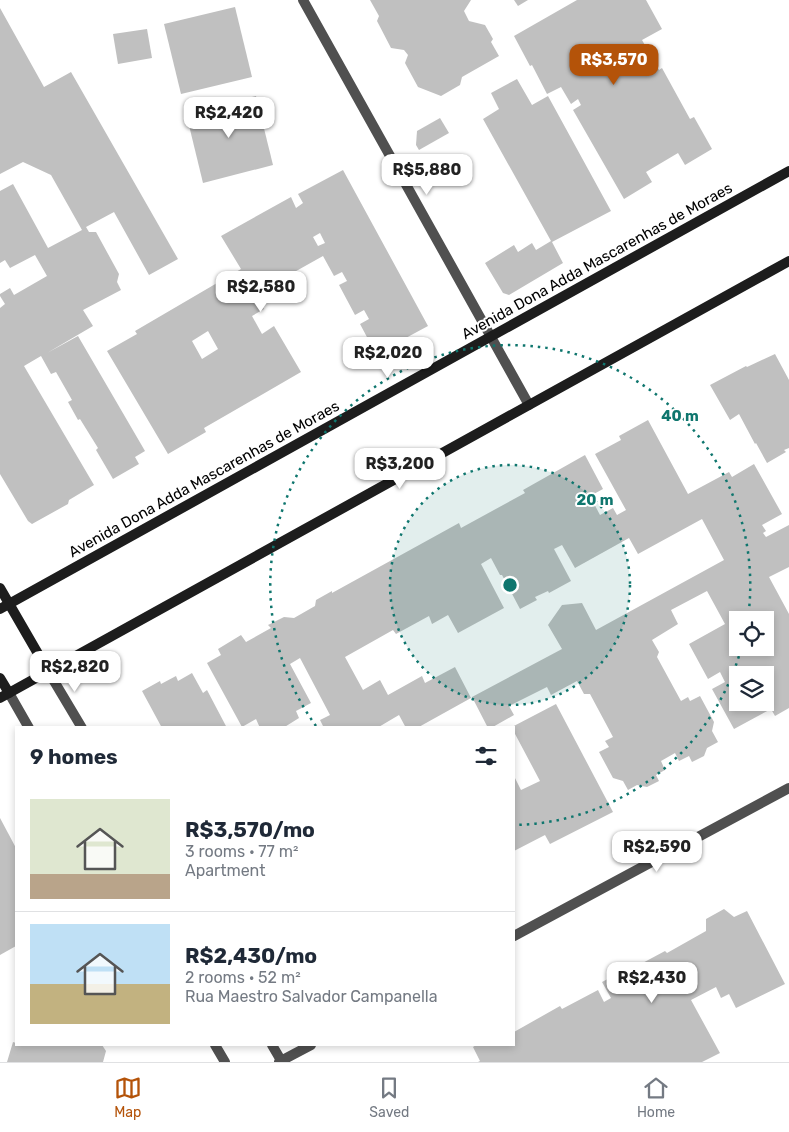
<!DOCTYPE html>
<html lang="en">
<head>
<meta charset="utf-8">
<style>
	:root { --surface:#fff; --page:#f2f2f3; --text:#1f2937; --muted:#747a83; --line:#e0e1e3; --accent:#b45309 }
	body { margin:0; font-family:Rubik,sans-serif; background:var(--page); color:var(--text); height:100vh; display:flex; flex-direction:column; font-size:19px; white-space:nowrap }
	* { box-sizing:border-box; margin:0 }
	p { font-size:16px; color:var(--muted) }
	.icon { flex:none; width:28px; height:28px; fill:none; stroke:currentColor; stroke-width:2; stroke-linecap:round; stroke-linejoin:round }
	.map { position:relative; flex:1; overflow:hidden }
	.panel { position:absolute; left:15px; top:726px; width:500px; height:320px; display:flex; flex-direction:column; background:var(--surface); border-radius:0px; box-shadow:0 2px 8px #0003 }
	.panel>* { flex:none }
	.fabs { position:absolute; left:729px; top:611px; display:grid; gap:10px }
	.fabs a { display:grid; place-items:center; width:45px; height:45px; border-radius:0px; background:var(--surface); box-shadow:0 2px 8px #0003; font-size:25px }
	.price { position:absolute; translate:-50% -42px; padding:0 11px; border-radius:10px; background:#fff; color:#222; font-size:16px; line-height:32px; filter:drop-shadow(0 1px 2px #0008) }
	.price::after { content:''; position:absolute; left:50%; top:30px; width:15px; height:11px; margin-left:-8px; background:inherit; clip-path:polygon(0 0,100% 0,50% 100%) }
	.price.on { background:var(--accent); color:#fff }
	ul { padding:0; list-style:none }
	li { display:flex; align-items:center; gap:15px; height:125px; padding:0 15px }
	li+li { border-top:1px solid var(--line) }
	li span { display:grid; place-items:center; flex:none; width:140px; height:100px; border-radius:0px; color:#555 }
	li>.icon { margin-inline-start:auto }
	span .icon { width:60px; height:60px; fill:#fffc; stroke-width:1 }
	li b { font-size:21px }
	h2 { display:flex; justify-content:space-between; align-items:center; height:60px; padding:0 15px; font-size:21px }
	.dock { display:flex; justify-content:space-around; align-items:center; height:70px; border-top:1px solid var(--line); background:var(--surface); font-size:14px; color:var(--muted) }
	.dock a { display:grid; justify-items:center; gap:2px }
	.dock .on { color:var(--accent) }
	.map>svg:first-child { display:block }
</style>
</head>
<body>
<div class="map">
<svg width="789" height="1062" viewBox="0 0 789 1062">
	<rect width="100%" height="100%" fill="#fff"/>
	<g fill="#c0c0c0" fill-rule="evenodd">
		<path d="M 370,0 L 471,0 L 464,11 L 469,21 L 485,25 L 493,39 L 491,42 L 499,56 L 462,77 L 460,85 L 441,96 L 418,87 L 405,63 L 408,55 L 404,50 L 391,48 L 377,21 L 379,16 Z"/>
		<path d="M 514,0 L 528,0 L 518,6 Z"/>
		<path d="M 577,0 L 646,0 L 662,29 L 642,40 L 659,70 L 662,68 L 690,119 L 694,117 L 712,149 L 685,165 L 678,153 L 646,172 L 652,182 L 624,199 L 573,110 L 581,105 L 578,99 L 571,104 L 561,87 L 547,94 L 532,65 L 530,66 L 514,36 Z"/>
		<path d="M 235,7 L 252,77 L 181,94 L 164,24 Z"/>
		<path d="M 0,8 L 44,87 L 71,72 L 178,259 L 149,275 L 114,212 L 86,227 L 89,232 L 96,232 L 119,274 L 117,282 L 121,290 L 83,310 L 93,326 L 47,353 L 78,336 L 145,451 L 135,457 L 139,464 L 113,479 L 96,450 L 98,448 L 80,419 L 78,420 L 68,402 L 72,400 L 56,372 L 51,374 L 41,356 L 24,366 L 94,485 L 69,500 L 68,504 L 32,524 L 28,521 L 0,474 L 0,308 L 5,304 L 0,296 L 0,294 L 10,288 L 14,295 L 47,276 L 35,255 L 10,268 L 5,260 L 0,263 L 0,191 L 13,184 L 48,248 L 82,230 L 51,175 L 23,162 L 0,174 Z"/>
		<path d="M 147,29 L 152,58 L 118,64 L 113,34 Z"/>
		<path d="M 517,79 L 532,105 L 548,96 L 611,211 L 552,242 L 563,263 L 509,295 L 503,293 L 485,263 L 514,245 L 518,252 L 532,243 L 536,250 L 551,241 L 483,119 L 499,109 L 491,93 Z"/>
		<path d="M 256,96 L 273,165 L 203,183 L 186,113 Z"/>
		<path d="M 440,118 L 449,133 L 419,150 L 416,145 L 417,131 Z"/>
		<path d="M 343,170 L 428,326 L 376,354 L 360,324 L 369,319 L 364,310 L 355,315 L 339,285 L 347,281 L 342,272 L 334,276 L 323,256 L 273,284 L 276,288 L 258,299 L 264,309 L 252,316 L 262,334 L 274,326 L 301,372 L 204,428 L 206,432 L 168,454 L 107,351 L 137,334 L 135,331 L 241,269 L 221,236 L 291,197 L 296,208 L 303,203 L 298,194 ZM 320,233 L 325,243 L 318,246 L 313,237 ZM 208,331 L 218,349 L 202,359 L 192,341 Z"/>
		<path d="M 775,354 L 789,380 L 789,448 L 784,450 L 786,452 L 767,463 L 756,443 L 755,444 L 739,414 L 730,420 L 710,385 L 746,366 L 747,367 Z"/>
		<path d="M 648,420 L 688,494 L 729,472 L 732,477 L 754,464 L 782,514 L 762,525 L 766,531 L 763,533 L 766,537 L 789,525 L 789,567 L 769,577 L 789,614 L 789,708 L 775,716 L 771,709 L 734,729 L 712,689 L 725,682 L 720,672 L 708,679 L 689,644 L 725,624 L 707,591 L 671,610 L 678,624 L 652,640 L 659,652 L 657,657 L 681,701 L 688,697 L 690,701 L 700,696 L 714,722 L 712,731 L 718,742 L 707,748 L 704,756 L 692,762 L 689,756 L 679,761 L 675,753 L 661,761 L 665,770 L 656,775 L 659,781 L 647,787 L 637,785 L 628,790 L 623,781 L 613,778 L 599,752 L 609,747 L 605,741 L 613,737 L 590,694 L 584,694 L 577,681 L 551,695 L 547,687 L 509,706 L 514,715 L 491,728 L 488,728 L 472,697 L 562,649 L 548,625 L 562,605 L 582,603 L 596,630 L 724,560 L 702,519 L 638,554 L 629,538 L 575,568 L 562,545 L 554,549 L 571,581 L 549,593 L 548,591 L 535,597 L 537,600 L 520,609 L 502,575 L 500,575 L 491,558 L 481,564 L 504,608 L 458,633 L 448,615 L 432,624 L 429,616 L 396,634 L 393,630 L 345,657 L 363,690 L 380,680 L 388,695 L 422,676 L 425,683 L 455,667 L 471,698 L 417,728 L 406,728 L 399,715 L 377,728 L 324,728 L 320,720 L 330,715 L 300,658 L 290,664 L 311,703 L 296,711 L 299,718 L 283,728 L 260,728 L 256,719 L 242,727 L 207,663 L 221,655 L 218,649 L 241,635 L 246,642 L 271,628 L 268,625 L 284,617 L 294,618 L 315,606 L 316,600 L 332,591 L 332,593 L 459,523 L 461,528 L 525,493 L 523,490 L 585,455 L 603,489 L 590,496 L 600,515 L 613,508 L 617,515 L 626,510 L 595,454 L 621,440 L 619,436 ZM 738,620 L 765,620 L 765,648 L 738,648 ZM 738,675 L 765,675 L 765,702 L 738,702 Z"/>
		<path d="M 192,673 L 203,693 L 207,690 L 227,728 L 162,728 L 142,691 L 160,681 L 161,684 L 176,676 L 178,681 Z"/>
		<path d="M 556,704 L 613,812 L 550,844 L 545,835 L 514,851 L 514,776 L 521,790 L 540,781 L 514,732 L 514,728 L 510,728 Z"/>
		<path d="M 0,818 L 16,848 L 16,946 L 0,955 Z"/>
		<path d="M 724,909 L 734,917 L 747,911 L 785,984 L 736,1008 L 729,994 L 721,998 L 716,987 L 691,1000 L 720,1053 L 702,1062 L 478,1062 L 480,1061 L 473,1047 L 476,1045 L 514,1045 L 514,1032 L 560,1006 L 562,1009 L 598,990 L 604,1002 L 611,998 L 602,982 L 621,972 L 622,974 L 665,951 L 667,953 L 706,931 L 706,919 Z"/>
		<path d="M 13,1042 L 16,1043 L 16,1045 L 102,1045 L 106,1051 L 103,1062 L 7,1062 Z"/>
	</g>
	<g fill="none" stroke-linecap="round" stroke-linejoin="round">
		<g stroke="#505050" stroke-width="10">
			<path d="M 303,0 L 529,405"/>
			<path d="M 48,671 L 82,728"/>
			<path d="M 9,693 L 29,728"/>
			<path d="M 514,936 L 789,788"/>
			<path d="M 215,1045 L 225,1062"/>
			<path d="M 272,1045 L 282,1062"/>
			<path d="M 279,1062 L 311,1045"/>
		</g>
		<g stroke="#1d1d1d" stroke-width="10">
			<path d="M 0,588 L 48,671"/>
			<path d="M 0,609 L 789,171"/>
			<path d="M 0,678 L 9,693"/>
			<path d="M 0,698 L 789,261"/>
		</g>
	</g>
	<circle cx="510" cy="585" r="120" fill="#0f766e" fill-opacity=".12"/>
	<g fill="none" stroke="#0f766e" stroke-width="2.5" stroke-dasharray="2.5 5">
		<circle cx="510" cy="585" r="120"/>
		<path d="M741 649A240 240 0 0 1 514 825M316 726A240 240 0 1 1 748 618"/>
	</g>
	<g text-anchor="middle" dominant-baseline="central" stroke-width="4" stroke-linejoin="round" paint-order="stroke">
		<g font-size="15" fill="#000" stroke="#fff">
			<text transform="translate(597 261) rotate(-29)">Avenida Dona Adda Mascarenhas de Moraes</text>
			<text transform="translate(204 479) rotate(-29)">Avenida Dona Adda Mascarenhas de Moraes</text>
		</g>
	</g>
	<circle cx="510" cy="585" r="8" fill="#0f766e" stroke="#fff" stroke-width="2.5"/>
	<g font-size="15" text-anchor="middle" font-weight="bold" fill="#0f766e" stroke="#fff" stroke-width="4" stroke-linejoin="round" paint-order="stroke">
		<text x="680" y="421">40 m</text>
		<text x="595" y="505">20 m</text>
	</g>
</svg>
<div class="fabs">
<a><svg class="icon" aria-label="locate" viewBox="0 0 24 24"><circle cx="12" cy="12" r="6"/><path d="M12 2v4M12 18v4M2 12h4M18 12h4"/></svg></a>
<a><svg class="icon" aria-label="layers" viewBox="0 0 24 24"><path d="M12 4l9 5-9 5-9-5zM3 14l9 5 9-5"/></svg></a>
</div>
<b class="price on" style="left:614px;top:86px">R$3,570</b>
<b class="price" style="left:229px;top:139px">R$2,420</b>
<b class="price" style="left:427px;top:196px">R$5,880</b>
<b class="price" style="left:261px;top:313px">R$2,580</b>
<b class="price" style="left:388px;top:379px">R$2,020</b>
<b class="price" style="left:400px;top:490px">R$3,200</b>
<b class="price" style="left:75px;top:693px">R$2,820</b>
<b class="price" style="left:657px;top:873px">R$2,590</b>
<b class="price" style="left:652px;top:1004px">R$2,430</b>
<section class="panel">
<h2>9 homes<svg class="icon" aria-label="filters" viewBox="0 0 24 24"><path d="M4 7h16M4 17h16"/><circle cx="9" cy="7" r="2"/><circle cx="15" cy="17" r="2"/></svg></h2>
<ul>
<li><span style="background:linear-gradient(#dfe7d0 75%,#b9a48a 0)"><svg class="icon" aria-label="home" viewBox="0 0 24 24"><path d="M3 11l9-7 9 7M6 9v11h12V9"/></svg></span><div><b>R$3,570/mo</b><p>3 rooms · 77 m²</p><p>Apartment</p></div></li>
<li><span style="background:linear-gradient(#bfe0f5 60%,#c2b280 0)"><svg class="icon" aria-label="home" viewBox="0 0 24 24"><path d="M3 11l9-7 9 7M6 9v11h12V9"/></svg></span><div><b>R$2,430/mo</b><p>2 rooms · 52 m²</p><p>Rua Maestro Salvador Campanella</p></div></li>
</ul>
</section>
</div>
<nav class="dock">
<a class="on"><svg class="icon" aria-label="map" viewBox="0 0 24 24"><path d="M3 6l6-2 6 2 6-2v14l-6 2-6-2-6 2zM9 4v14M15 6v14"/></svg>Map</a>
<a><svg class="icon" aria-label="saved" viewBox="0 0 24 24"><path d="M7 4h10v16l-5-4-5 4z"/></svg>Saved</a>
<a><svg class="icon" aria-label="home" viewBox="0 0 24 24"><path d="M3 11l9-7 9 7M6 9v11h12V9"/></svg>Home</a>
</nav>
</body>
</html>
